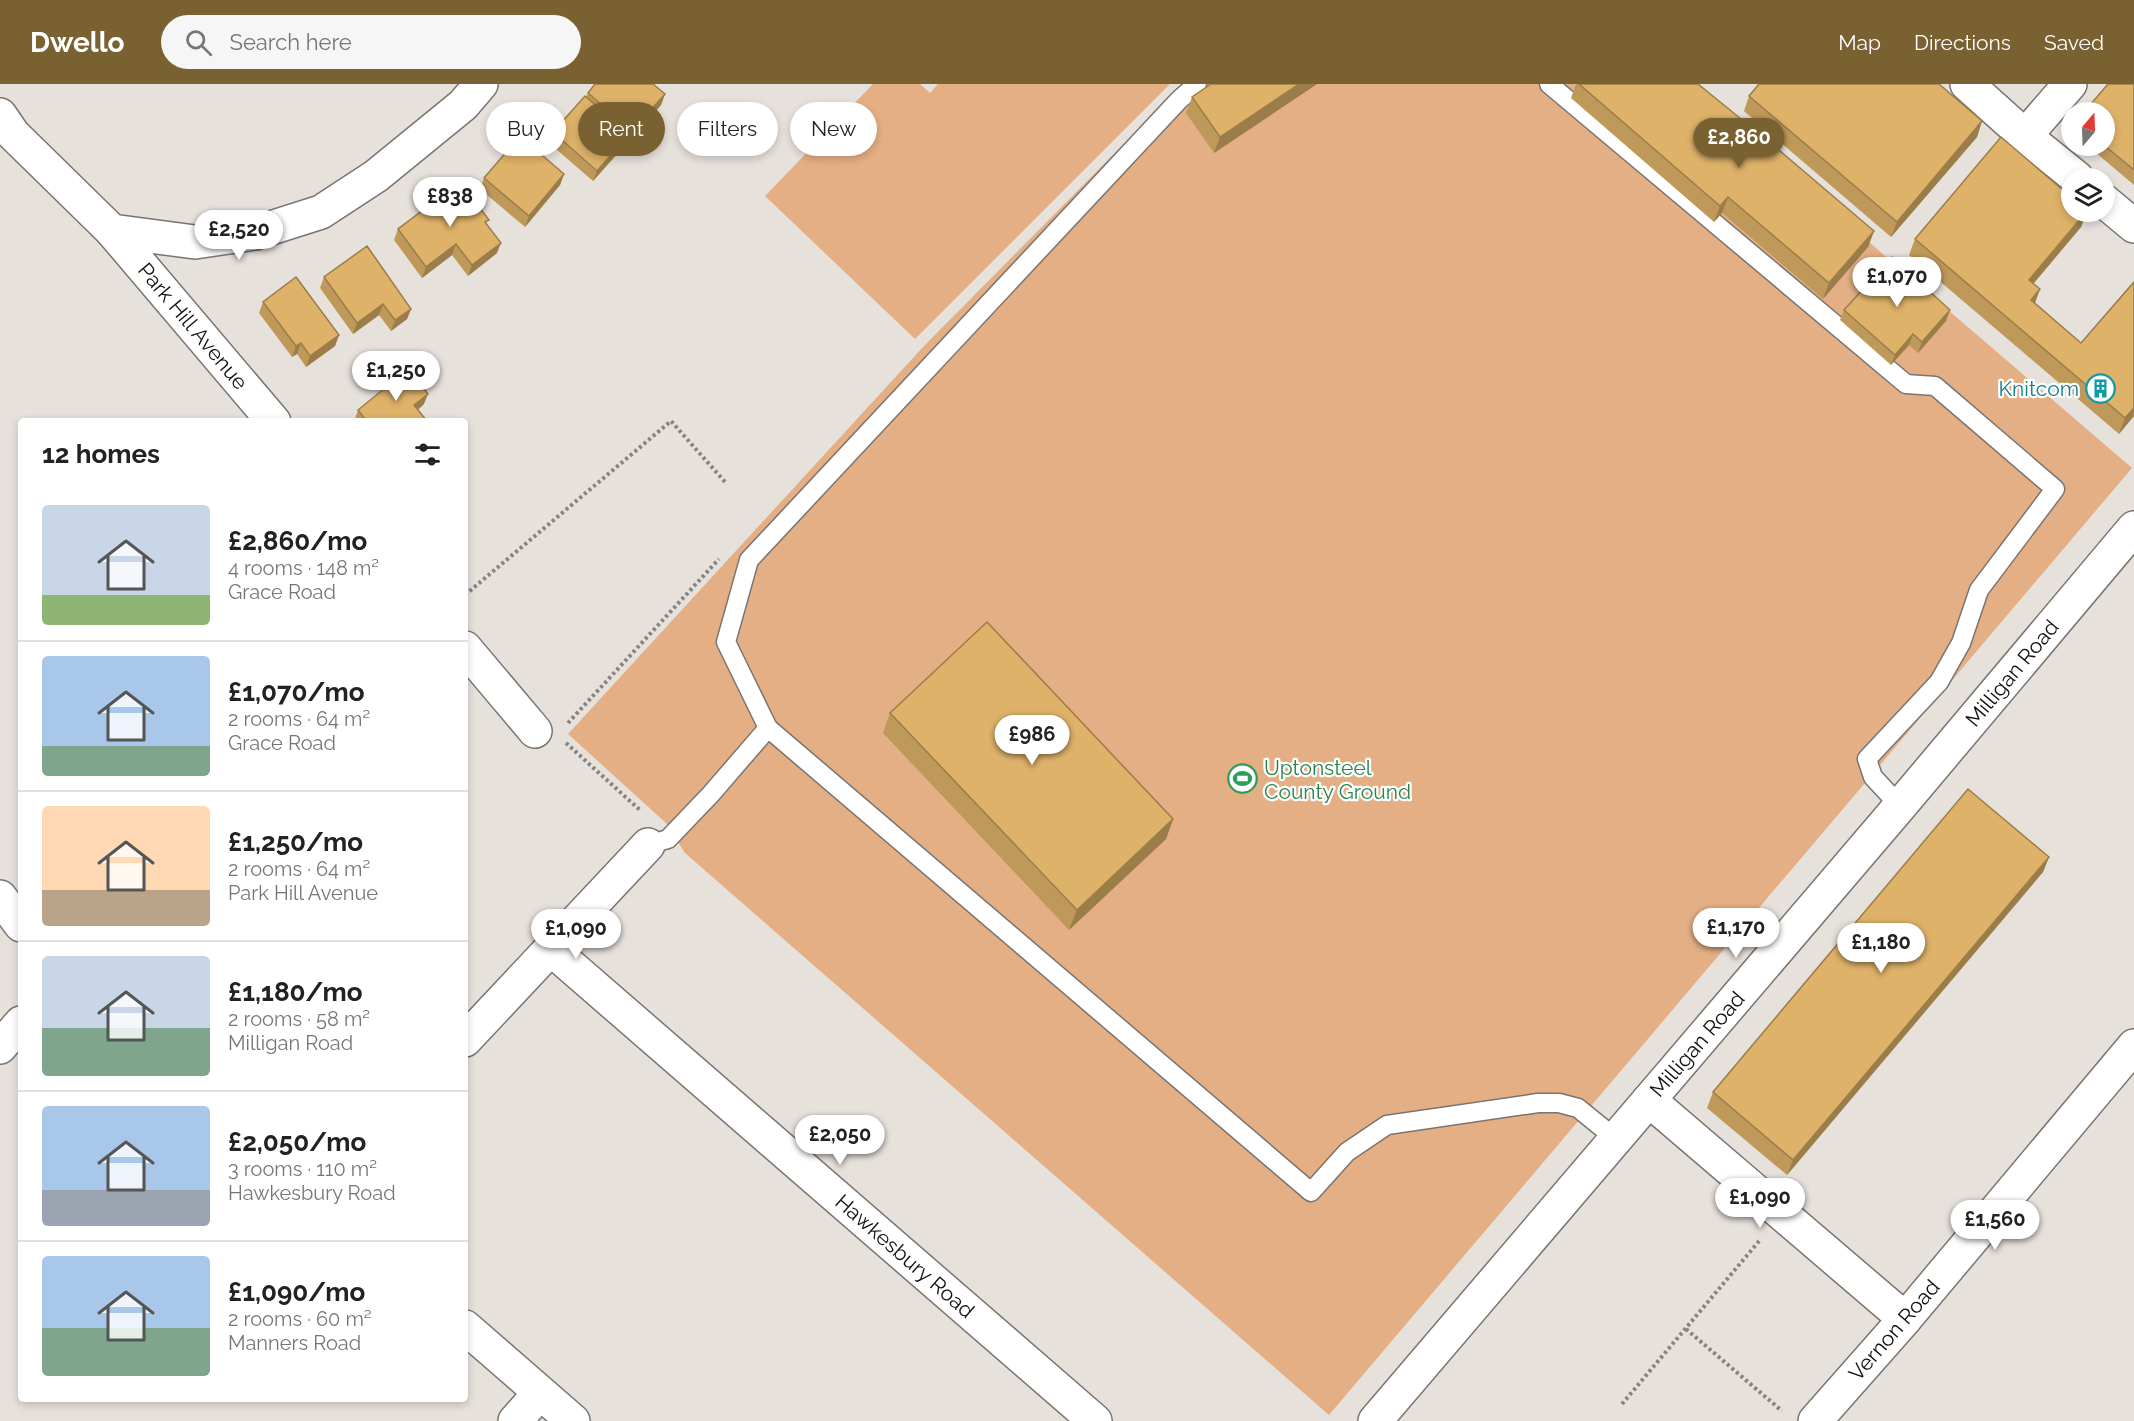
<!DOCTYPE html>
<html lang="en">
<head>
<meta charset="utf-8">
<style>
	:root { --surface:#fff; --page:#f6f6f6; --text:#222; --muted:#767676; --line:#e0e0e0; --accent:#7a6132 }
	body { margin:0; font-family:Raleway,sans-serif; background:var(--page); color:var(--text); height:100vh; display:flex; flex-direction:column; font-size:22px; white-space:nowrap }
	* { box-sizing:border-box; margin:0 }
	p { font-size:20px; color:var(--muted) }
	.icon { flex:none; width:33px; height:33px; fill:none; stroke:currentColor; stroke-width:2; stroke-linecap:round; stroke-linejoin:round }
	.map { position:relative; flex:1; overflow:hidden }
	.drawer { position:absolute; left:18px; top:334px; width:450px; height:984px; display:flex; flex-direction:column; background:var(--surface); border-radius:6px; box-shadow:0 3px 9px #0003 }
	.drawer>* { flex:none }
	.guide { position:absolute; left:486px; top:18px; width:570px; height:54px; display:flex; gap:12px }
	.needle { width:39px; rotate:19deg }
	.tools { position:absolute; left:2061px; top:18px; display:grid; gap:12px }
	.tools a { display:grid; place-items:center; width:54px; height:54px; border-radius:50%; background:var(--surface); box-shadow:0 3px 9px #0003; font-size:30px }
	.price { position:absolute; translate:-50% -51px; padding:0 14px; border-radius:21px; background:#fff; color:#222; font-size:20px; line-height:39px; filter:drop-shadow(0 2px 3px #0008) }
	.price::after { content:''; position:absolute; left:50%; top:36px; width:18px; height:14px; margin-left:-9px; background:inherit; clip-path:polygon(0 0,100% 0,50% 100%) }
	.price.on { background:var(--accent); color:#fff }
	ul { padding:0; list-style:none }
	li { display:flex; align-items:center; gap:18px; height:150px; padding:0 24px }
	li+li { border-top:2px solid var(--line) }
	li span { display:grid; place-items:center; flex:none; width:168px; height:120px; border-radius:6px; color:#555 }
	li>.icon { margin-inline-start:auto }
	span .icon { width:72px; height:72px; fill:#fffc; stroke-width:1 }
	li b { font-size:26px }
	h2 { display:flex; justify-content:space-between; align-items:center; height:72px; padding:0 24px; font-size:26px }
	.pill { padding:0 21px; border-radius:27px; background:var(--surface); box-shadow:0 3px 9px #0003; font-size:21px; line-height:54px }
	.pill.on { background:var(--accent); color:#fff }
	header { display:flex; align-items:center; gap:36px; box-sizing:border-box; height:84px; padding:0 30px; background:var(--accent); color:#fff }
	header strong { font-size:28px }
	nav { display:flex; gap:33px; margin-inline-start:auto; font-size:21px }
	.search { width:420px; height:54px; background:var(--page); display:flex; align-items:center; gap:15px; box-sizing:border-box; padding:0 21px; border-radius:33px; color:var(--muted); font-size:22px }
	.map>svg:first-child { display:block }
</style>
</head>
<body>
<header>
<strong>Dwello</strong>
<div class="search"><svg class="icon" aria-label="search" viewBox="0 0 24 24"><circle cx="10" cy="10" r="6"/><path d="M15 15l6 6"/></svg>Search here</div>
<nav><a>Map</a><a>Directions</a><a>Saved</a></nav>
</header>
<div class="map">
<svg width="2134" height="1337" viewBox="0 0 2134 1337">
	<rect width="100%" height="100%" fill="#e7e1dc"/>
	<g fill="#e4af84">
		<path d="M 873,0 L 920,0 L 930,9 L 938,0 L 1170,0 L 915,255 L 765,112 Z"/>
		<path d="M 1183,0 L 1685,0 L 2132,384 L 1329,1331 L 685,769 L 666,739 L 568,650 L 923,263 Z"/>
	</g>
	<g fill="none" stroke-linecap="round" stroke-linejoin="round">
		<defs>
			<g id="lane">
				<path d="M 1549,0 L 1906,300 L 1935,302 L 2055,405 L 1979,506 L 1961,559 L 1939,598 L 1867,675 L 1873,693 L 1900,722"/>
				<path d="M 768,644 L 726,558 L 749,476 L 1179,16 L 1197,0"/>
				<path d="M 648,761 L 668,755 L 711,710 L 768,644 L 1311,1108 L 1347,1068 L 1387,1041 L 1538,1019 L 1559,1019 L 1578,1024 L 1616,1055"/>
			</g>
			<g id="street">
				<path d="M 1967,0 L 2025,52 L 2077,94"/>
				<path d="M 0,31 L 13,50 L 112,147 L 195,158 L 255,149 L 321,128 L 376,92 L 463,21 L 481,0"/>
				<path d="M 2025,52 L 2070,0"/>
				<path d="M 2104,117 L 2134,142"/>
				<path d="M 112,147 L 274,338"/>
				<path d="M 465,564 L 535,647"/>
				<path d="M 0,813 L 21,841"/>
				<path d="M 551,865 L 1095,1337"/>
				<path d="M 465,956 L 648,761"/>
				<path d="M 0,963 L 21,939"/>
				<path d="M 1649,1016 L 1905,1235"/>
				<path d="M 465,1243 L 573,1337"/>
				<path d="M 515,1337 L 540,1309"/>
				<path d="M 1375,1337 L 1900,722 L 2134,444"/>
				<path d="M 1815,1337 L 1905,1235 L 2134,962"/>
			</g>
		</defs>
		<use href="#lane" stroke="#797470" stroke-width="21"/>
		<use href="#street" stroke="#797470" stroke-width="36"/>
		<g stroke="#878380" stroke-width="4" stroke-dasharray="3 3" stroke-linecap="butt">
			<path d="M 465,511 L 671,337 L 725,398"/>
			<path d="M 568,639 L 719,475"/>
			<path d="M 566,659 L 641,727"/>
			<path d="M 1686,1245 L 1782,1327"/>
			<path d="M 1622,1320 L 1760,1156"/>
		</g>
		<use href="#lane" stroke="#fff" stroke-width="18"/>
		<use href="#street" stroke="#fff" stroke-width="33"/>
	</g>
	<g fill="#bf995a">
		<path d="M 1317,0 L 1214,69 L 1186,29 L 1192,13 Z"/>
		<path d="M 1576,0 L 1698,0 L 1874,147 L 1868,163 L 1823,215 L 1722,129 L 1714,138 L 1571,14 Z"/>
		<path d="M 2134,0 L 2134,101 L 2088,62 L 2104,62 Z"/>
		<path d="M 588,9 L 665,10 L 661,21 L 628,58 L 627,57 L 625,61 L 593,97 L 549,59 L 553,48 L 586,13 Z"/>
		<path d="M 1749,12 L 1982,37 L 1977,53 L 1891,153 L 1744,27 Z"/>
		<path d="M 564,90 L 560,101 L 525,143 L 480,105 L 484,94 Z"/>
		<path d="M 2087,128 L 2081,143 L 2033,200 L 2040,205 L 2035,219 L 2081,259 L 2134,198 L 2134,334 L 2133,333 L 2119,350 L 1909,171 L 1915,155 Z"/>
		<path d="M 487,140 L 497,169 L 468,192 L 452,171 L 422,194 L 394,156 L 398,145 Z"/>
		<path d="M 324,193 L 411,225 L 407,235 L 391,247 L 379,231 L 353,250 L 320,204 Z"/>
		<path d="M 263,218 L 339,251 L 335,262 L 306,283 L 297,270 L 292,273 L 259,229 Z"/>
		<path d="M 1844,226 L 1946,237 L 1918,269 L 1909,261 L 1891,281 L 1840,236 Z"/>
		<path d="M 424,320 L 418,326 L 427,338 L 354,337 L 358,326 Z"/>
		<path d="M 890,629 L 1173,735 L 1166,755 L 1069,846 L 883,649 Z"/>
		<path d="M 2049,773 L 2043,788 L 1787,1091 L 1707,1024 L 1713,1008 Z"/>
	</g>
	<g fill="#9b7d4a">
		<path d="M 1299,0 L 1317,0 L 1214,69 L 1220,53 Z"/>
		<path d="M 665,10 L 661,21 L 628,58 L 632,47 Z"/>
		<path d="M 1982,37 L 1977,53 L 1891,153 L 1897,138 Z"/>
		<path d="M 629,50 L 625,61 L 593,97 L 597,87 Z"/>
		<path d="M 564,90 L 560,101 L 525,143 L 529,132 Z"/>
		<path d="M 1728,113 L 1722,129 L 1714,138 L 1720,122 Z"/>
		<path d="M 2087,128 L 2081,143 L 2023,212 L 2029,196 Z"/>
		<path d="M 1874,147 L 1868,163 L 1823,215 L 1829,199 Z"/>
		<path d="M 501,159 L 497,169 L 468,192 L 472,181 Z"/>
		<path d="M 456,160 L 452,171 L 422,194 L 426,183 Z"/>
		<path d="M 2040,205 L 2034,221 L 2031,216 Z"/>
		<path d="M 383,220 L 379,231 L 353,250 L 357,239 Z"/>
		<path d="M 411,225 L 407,235 L 391,247 L 395,236 Z"/>
		<path d="M 1950,226 L 1946,237 L 1918,269 L 1922,258 Z"/>
		<path d="M 1913,250 L 1909,261 L 1891,281 L 1895,271 Z"/>
		<path d="M 339,251 L 335,262 L 306,283 L 310,272 Z"/>
		<path d="M 301,259 L 297,270 L 292,273 L 296,262 Z"/>
		<path d="M 428,310 L 424,320 L 410,332 L 414,321 Z"/>
		<path d="M 2134,324 L 2133,333 L 2119,350 L 2125,334 Z"/>
		<path d="M 1173,735 L 1166,755 L 1069,846 L 1077,826 Z"/>
		<path d="M 2049,773 L 2043,788 L 1787,1091 L 1793,1076 Z"/>
	</g>
	<g fill="#deb269" stroke="#9b7d4a" stroke-width="1.5">
		<path d="M 595,0 L 653,0 L 665,10 L 632,47 L 588,9 Z"/>
		<path d="M 1211,0 L 1299,0 L 1220,53 L 1192,13 Z"/>
		<path d="M 1579,0 L 1698,0 L 1773,61 L 1874,147 L 1829,199 L 1728,113 L 1720,122 Z"/>
		<path d="M 1759,0 L 1939,0 L 1982,37 L 1897,138 L 1749,12 Z"/>
		<path d="M 2108,0 L 2134,0 L 2134,86 L 2104,61 L 2104,28 L 2084,28 Z"/>
		<path d="M 585,12 L 629,50 L 597,87 L 553,48 Z"/>
		<path d="M 520,52 L 564,90 L 529,132 L 484,94 Z"/>
		<path d="M 2001,53 L 2072,114 L 2072,128 L 2086,128 L 2029,196 L 2040,205 L 2031,216 L 2081,259 L 2134,198 L 2134,324 L 2125,334 L 1915,155 Z"/>
		<path d="M 460,98 L 489,136 L 485,138 L 501,159 L 472,181 L 456,160 L 426,183 L 398,145 Z"/>
		<path d="M 367,162 L 411,225 L 395,236 L 383,220 L 357,239 L 324,193 Z"/>
		<path d="M 1892,173 L 1950,226 L 1922,258 L 1913,250 L 1895,271 L 1844,226 Z"/>
		<path d="M 296,193 L 339,251 L 310,272 L 301,259 L 296,262 L 263,218 Z"/>
		<path d="M 408,285 L 428,310 L 414,321 L 427,337 L 367,338 L 358,326 Z"/>
		<path d="M 987,538 L 1173,735 L 1077,826 L 890,629 Z"/>
		<path d="M 1968,705 L 2049,773 L 1793,1076 L 1713,1008 Z"/>
	</g>
	<defs>
		<symbol id="building-ring" viewBox="-11 -11 22 22"><circle r="9.5" fill="#fff" stroke="#0f9aa8" stroke-width="1.5"/><path d="M-4-6H4V6H1V3H-1V6H-4ZM-2.5-4.3h1.7v1.8h-1.7ZM.8-4.3h1.7v1.8H.8ZM-2.5-1h1.7V.8h-1.7ZM.8-1h1.7V.8H.8Z" fill="#0f9aa8"/></symbol>
		<symbol id="stadium-ring" viewBox="-11 -11 22 22"><circle r="9.5" fill="#fff" stroke="#2e9e5b" stroke-width="1.5"/><path d="M0-5a6.5 5 0 1 0 0 10a6.5 5 0 1 0 0-10ZM-3.5-1.8h7v3.6h-7Z" fill="#2e9e5b"/></symbol>
	</defs>
	<g fill-rule="evenodd">
		<use href="#building-ring" x="2084" y="288" width="33" height="33"/>
		<use href="#stadium-ring" x="1226" y="678" width="33" height="33"/>
	</g>
	<g text-anchor="middle" dominant-baseline="central" stroke-width="4.5" stroke-linejoin="round" paint-order="stroke">
		<g font-size="21" fill="#131110" stroke="#fff">
			<text transform="translate(193 242) rotate(50)">Park Hill Avenue</text>
			<text transform="translate(2012 589) rotate(-50)">Milligan Road</text>
			<text transform="translate(1697 960) rotate(-49)">Milligan Road</text>
			<text transform="translate(905 1172) rotate(41)">Hawkesbury Road</text>
			<text transform="translate(1894 1246) rotate(-49)">Vernon Road</text>
		</g>
		<g font-size="21" fill="#0d838f" stroke="#fff" text-anchor="end">
			<text x="2079" y="304">Knitcom</text>
		</g>
		<g font-size="21" fill="#27864d" stroke="#fff" text-anchor="start">
			<text x="1264" y="683">Uptonsteel<tspan x="1264" dy="24">County Ground</tspan></text>
		</g>
	</g>
</svg>
<div class="tools">
<a><svg class="needle" viewBox="-14 -14 28 28"><path d="M0-13l5 13h-10z" fill="#e53935"/><path d="M0 13l5-13h-10z" fill="#767676"/></svg></a>
<a><svg class="icon" aria-label="layers" viewBox="0 0 24 24"><path d="M12 4l9 5-9 5-9-5zM3 14l9 5 9-5"/></svg></a>
</div>
<b class="price on" style="left:1739px;top:85px">£2,860</b>
<b class="price" style="left:450px;top:144px">£838</b>
<b class="price" style="left:239px;top:177px">£2,520</b>
<b class="price" style="left:1897px;top:224px">£1,070</b>
<b class="price" style="left:396px;top:318px">£1,250</b>
<b class="price" style="left:1032px;top:682px">£986</b>
<b class="price" style="left:1736px;top:875px">£1,170</b>
<b class="price" style="left:576px;top:876px">£1,090</b>
<b class="price" style="left:1881px;top:890px">£1,180</b>
<b class="price" style="left:840px;top:1082px">£2,050</b>
<b class="price" style="left:1760px;top:1145px">£1,090</b>
<b class="price" style="left:1995px;top:1167px">£1,560</b>
<div class="guide">
<a class="pill">Buy</a>
<a class="pill on">Rent</a>
<a class="pill">Filters</a>
<a class="pill">New</a>
</div>
<section class="drawer">
<h2>12 homes<svg class="icon" aria-label="filters" viewBox="0 0 24 24"><path d="M4 7h16M4 17h16"/><circle cx="9" cy="7" r="2"/><circle cx="15" cy="17" r="2"/></svg></h2>
<ul>
<li><span style="background:linear-gradient(#c9d6e8 75%,#8fb573 0)"><svg class="icon" aria-label="home" viewBox="0 0 24 24"><path d="M3 11l9-7 9 7M6 9v11h12V9"/></svg></span><div><b>£2,860/mo</b><p>4 rooms · 148 m²</p><p>Grace Road</p></div></li>
<li><span style="background:linear-gradient(#a9c7e8 75%,#7fa58c 0)"><svg class="icon" aria-label="home" viewBox="0 0 24 24"><path d="M3 11l9-7 9 7M6 9v11h12V9"/></svg></span><div><b>£1,070/mo</b><p>2 rooms · 64 m²</p><p>Grace Road</p></div></li>
<li><span style="background:linear-gradient(#ffd9b3 70%,#b9a48a 0)"><svg class="icon" aria-label="home" viewBox="0 0 24 24"><path d="M3 11l9-7 9 7M6 9v11h12V9"/></svg></span><div><b>£1,250/mo</b><p>2 rooms · 64 m²</p><p>Park Hill Avenue</p></div></li>
<li><span style="background:linear-gradient(#c9d6e8 60%,#7fa58c 0)"><svg class="icon" aria-label="home" viewBox="0 0 24 24"><path d="M3 11l9-7 9 7M6 9v11h12V9"/></svg></span><div><b>£1,180/mo</b><p>2 rooms · 58 m²</p><p>Milligan Road</p></div></li>
<li><span style="background:linear-gradient(#a9c7e8 70%,#9aa5b1 0)"><svg class="icon" aria-label="home" viewBox="0 0 24 24"><path d="M3 11l9-7 9 7M6 9v11h12V9"/></svg></span><div><b>£2,050/mo</b><p>3 rooms · 110 m²</p><p>Hawkesbury Road</p></div></li>
<li><span style="background:linear-gradient(#a9c7e8 60%,#7fa58c 0)"><svg class="icon" aria-label="home" viewBox="0 0 24 24"><path d="M3 11l9-7 9 7M6 9v11h12V9"/></svg></span><div><b>£1,090/mo</b><p>2 rooms · 60 m²</p><p>Manners Road</p></div></li>
</ul>
</section>
</div>
</body>
</html>
